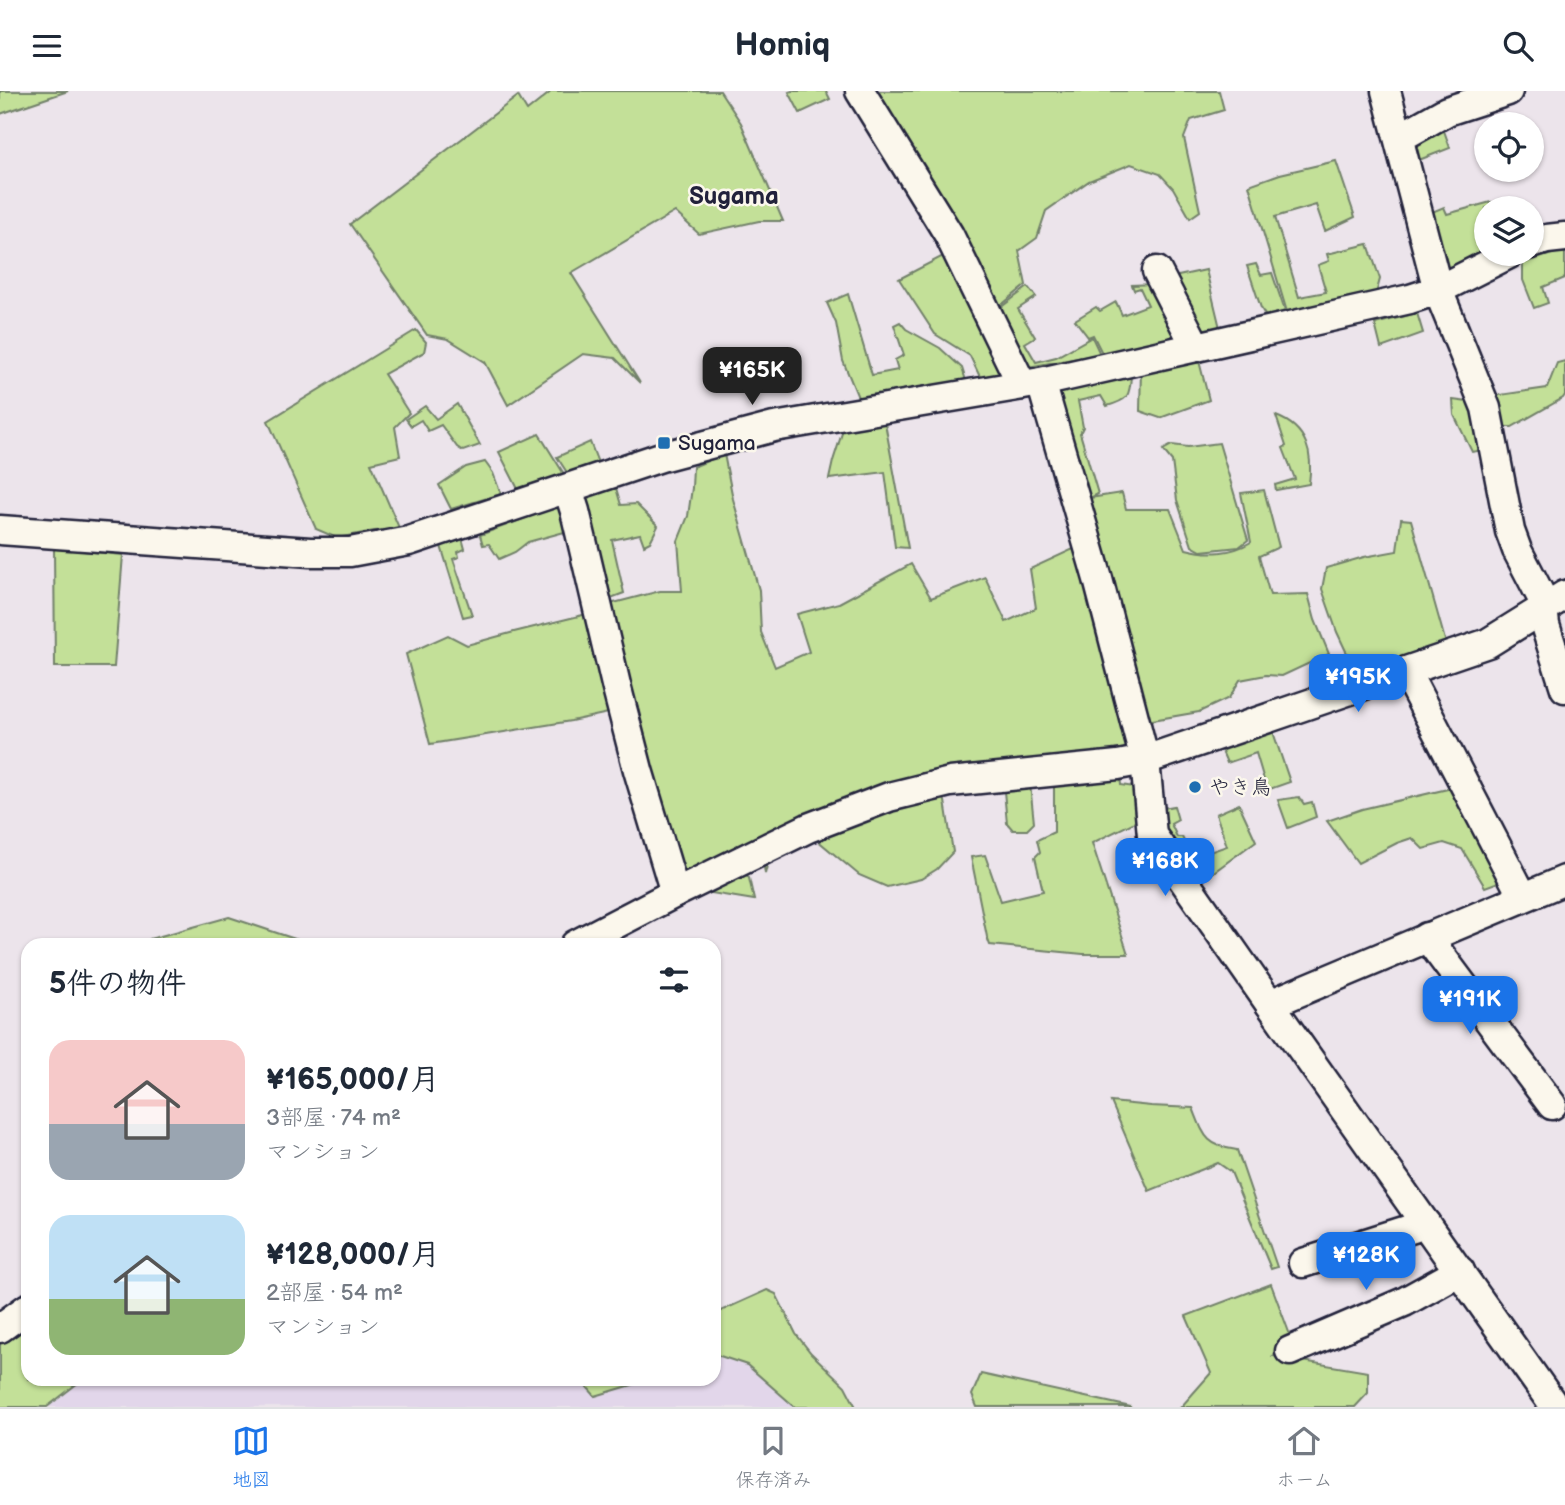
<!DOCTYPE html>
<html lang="ja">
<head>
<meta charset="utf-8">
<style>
	:root { --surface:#fff; --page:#f2f2f3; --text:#1f2937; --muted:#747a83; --line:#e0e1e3; --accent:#1a73e8 }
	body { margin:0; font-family:"Balsamiq Sans","Klee One",sans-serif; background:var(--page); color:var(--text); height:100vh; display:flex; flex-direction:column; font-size:26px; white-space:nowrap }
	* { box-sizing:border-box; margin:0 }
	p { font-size:23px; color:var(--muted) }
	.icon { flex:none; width:38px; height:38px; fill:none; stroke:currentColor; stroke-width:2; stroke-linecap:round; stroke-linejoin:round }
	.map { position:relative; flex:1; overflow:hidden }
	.drawer { position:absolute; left:21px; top:847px; width:700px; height:448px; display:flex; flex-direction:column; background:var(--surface); border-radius:21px; box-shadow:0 2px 5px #0004 }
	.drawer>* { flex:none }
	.controls { position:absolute; left:1474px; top:21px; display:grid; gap:14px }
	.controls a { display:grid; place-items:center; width:70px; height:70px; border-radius:50%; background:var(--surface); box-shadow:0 2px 5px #0004; font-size:35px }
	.price { position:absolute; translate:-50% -60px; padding:0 16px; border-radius:14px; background:var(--accent); color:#fff; font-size:23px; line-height:46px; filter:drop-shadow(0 2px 4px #0008) }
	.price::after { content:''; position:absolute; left:50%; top:42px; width:21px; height:16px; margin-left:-10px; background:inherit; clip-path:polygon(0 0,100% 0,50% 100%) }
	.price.on { background:#222; color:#fff }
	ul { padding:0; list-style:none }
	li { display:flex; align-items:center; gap:21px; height:175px; padding:0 28px }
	li span { display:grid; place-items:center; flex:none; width:196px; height:140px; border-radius:21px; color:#555 }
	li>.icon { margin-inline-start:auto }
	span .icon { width:84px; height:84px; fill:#fffc; stroke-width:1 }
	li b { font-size:30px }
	h2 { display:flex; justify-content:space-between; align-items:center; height:84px; padding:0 28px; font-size:30px }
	header { display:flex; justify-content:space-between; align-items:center; height:91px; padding:0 28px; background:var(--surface); font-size:32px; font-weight:700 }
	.tab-bar { display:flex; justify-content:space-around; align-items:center; height:98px; border-top:2px solid var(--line); background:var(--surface); font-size:19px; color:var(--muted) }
	.tab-bar a { display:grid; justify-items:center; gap:4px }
	.tab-bar .on { color:var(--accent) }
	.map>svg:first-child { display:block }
</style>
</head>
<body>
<header><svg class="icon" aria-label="menu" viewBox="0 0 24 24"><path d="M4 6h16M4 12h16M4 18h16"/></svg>Homiq<svg class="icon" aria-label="search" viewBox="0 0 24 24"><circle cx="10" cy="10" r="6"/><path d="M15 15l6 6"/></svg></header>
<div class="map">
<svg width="1565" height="1316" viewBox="0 0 1565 1316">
	<rect width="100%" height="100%" fill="#ece4eb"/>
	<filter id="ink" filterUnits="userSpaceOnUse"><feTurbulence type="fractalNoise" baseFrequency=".0143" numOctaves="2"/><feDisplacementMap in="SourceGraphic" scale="14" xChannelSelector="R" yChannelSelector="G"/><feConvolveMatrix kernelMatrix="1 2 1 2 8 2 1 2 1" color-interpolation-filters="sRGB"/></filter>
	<g filter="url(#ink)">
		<path fill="#e2d6ea" d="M 767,1199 L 776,1203 L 796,1243 L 811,1262 L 845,1295 L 856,1316 L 0,1316 L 28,1288 L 714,1288 L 714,1223 Z"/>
		<g fill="#c3e098" stroke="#72816a" stroke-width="2">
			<path d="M 0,0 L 68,0 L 0,23 Z"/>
			<path d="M 552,0 L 720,0 L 741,32 L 783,130 L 759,130 L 699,143 L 675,121 L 571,182 L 640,292 L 615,267 L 583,263 L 508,314 L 485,271 L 448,248 L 427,244 L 350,133 L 518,5 L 527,20 Z"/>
			<path d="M 792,0 L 826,0 L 830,8 L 800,22 L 789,1 Z"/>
			<path d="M 870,0 L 1219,0 L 1224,19 L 1191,29 L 1184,47 L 1200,120 L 1190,127 L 1173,97 L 1160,83 L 1131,73 L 1089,90 L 1046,120 L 1037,147 L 1019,160 L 1026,194 L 1000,215 L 987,198 Z"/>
			<path d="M 1442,34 L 1450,57 L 1419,69 L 1415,72 L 1411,55 Z"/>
			<path d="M 1336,70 L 1355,126 L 1325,140 L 1316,114 L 1275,126 L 1299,206 L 1326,201 L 1318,174 L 1329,170 L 1327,163 L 1368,153 L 1380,188 L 1376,203 L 1287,221 L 1249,94 L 1280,83 Z"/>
			<path d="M 1491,111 L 1495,117 L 1486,117 L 1486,160 L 1443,181 L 1427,123 L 1444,116 L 1447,123 Z"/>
			<path d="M 1565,159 L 1565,187 L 1543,196 L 1548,212 L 1534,217 L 1523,189 L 1523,172 Z"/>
			<path d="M 945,164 L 1005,283 L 982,290 L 970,265 L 935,243 L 899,188 Z"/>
			<path d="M 1256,173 L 1261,184 L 1272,182 L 1286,223 L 1267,228 L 1261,217 L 1247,175 Z"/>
			<path d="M 1206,179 L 1220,237 L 1199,241 L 1169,187 Z"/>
			<path d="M 1154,193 L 1180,245 L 1102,262 L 1093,244 L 1088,246 L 1075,229 L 1096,216 L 1100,220 L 1116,211 L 1122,224 L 1148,214 L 1140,197 L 1134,199 L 1132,194 Z"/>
			<path d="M 1028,196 L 1036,206 L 1018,218 L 1035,246 L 1025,252 L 1036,271 L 1056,266 L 1092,246 L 1100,263 L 1028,276 L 1000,217 Z"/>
			<path d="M 848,203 L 872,284 L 898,279 L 895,269 L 904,264 L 894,234 L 900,231 L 906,238 L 940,257 L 962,277 L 967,293 L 859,309 L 843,270 L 836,232 L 827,212 Z"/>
			<path d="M 1417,222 L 1423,242 L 1381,257 L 1375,233 Z"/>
			<path d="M 416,239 L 426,251 L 424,261 L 384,283 L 409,322 L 395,336 L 400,365 L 371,372 L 400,439 L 374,440 L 337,447 L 316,438 L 268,330 Z"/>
			<path d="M 1198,266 L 1209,309 L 1160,327 L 1140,320 L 1141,279 Z"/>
			<path d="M 1565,270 L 1565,304 L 1563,307 L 1512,336 L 1501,336 L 1493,305 L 1547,297 L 1557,272 Z"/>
			<path d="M 1131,284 C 1130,306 1128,309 1107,315 L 1101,305 L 1078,310 L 1083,336 L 1080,342 L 1098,403 L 1090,407 L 1122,402 L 1126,418 L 1170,418 L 1186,458 C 1208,464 1232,463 1251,451 L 1241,402 L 1264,399 L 1279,456 L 1259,465 L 1270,504 L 1308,503 L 1315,529 L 1329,563 L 1282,585 L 1266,584 L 1240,589 L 1229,607 L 1199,621 L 1147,630 L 1134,663 L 953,680 L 682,788 L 606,514 L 660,500 L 682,500 L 678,450 L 688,425 L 692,397 L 693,376 L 724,363 L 733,408 L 759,499 L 761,541 L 775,576 L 809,561 L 797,523 L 839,512 L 911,473 L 931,507 L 985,486 L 1006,531 L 1036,517 L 1030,478 L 1093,449 L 1056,306 L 1060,300 Z"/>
			<path d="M 1453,309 L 1475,312 L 1484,359 L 1472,361 L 1454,324 Z"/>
			<path d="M 457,313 L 480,354 L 463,360 L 457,356 L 441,334 L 428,340 L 421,329 L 411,335 L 406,328 L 425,315 L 436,328 Z"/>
			<path d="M 1276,325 C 1308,337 1313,363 1309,393 L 1276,399 L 1275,394 L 1295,388 L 1283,357 L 1286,355 Z"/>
			<path d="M 885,332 L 908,457 L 895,456 L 885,381 L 829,388 L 833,370 L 843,339 Z"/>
			<path d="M 539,343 L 564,383 L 518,398 L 499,361 Z"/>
			<path d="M 590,351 L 598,372 L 568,383 L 557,366 Z"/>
			<path d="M 1219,352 L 1248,449 L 1239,456 L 1201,460 L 1192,455 L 1177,409 L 1172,370 L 1163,359 L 1172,354 L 1188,356 Z"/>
			<path d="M 485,371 L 493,382 L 501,403 L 451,418 L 439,394 L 466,376 Z"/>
			<path d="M 616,397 L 621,414 L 636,413 L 658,435 L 650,451 L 644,454 L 640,443 L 612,449 L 624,502 L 603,510 L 583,413 L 587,406 Z"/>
			<path d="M 558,415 L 564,417 L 568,440 L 528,451 L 515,461 L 499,468 L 489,453 L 483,454 L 480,444 Z"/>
			<path d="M 1401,428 L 1411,429 L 1447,556 L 1358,586 L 1337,541 L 1322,498 L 1326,477 L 1364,466 L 1397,460 Z"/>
			<path d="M 462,447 L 465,458 L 458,461 L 459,466 L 453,468 L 472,524 L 463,526 L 441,455 Z"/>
			<path d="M 54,457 L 123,464 L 114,576 L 55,576 Z"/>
			<path d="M 591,522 L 613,621 L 571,630 L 430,653 L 406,563 L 448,544 L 467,554 L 514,541 Z"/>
			<path d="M 1273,641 L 1290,691 L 1267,699 L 1256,662 L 1227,672 L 1221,658 Z"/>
			<path d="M 1120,684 L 1121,694 L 1135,696 L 1137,730 L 1092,752 L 1128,863 L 1083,863 L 990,854 L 987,846 L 971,766 L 985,764 L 1001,810 L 1043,800 L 1035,766 L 1040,761 L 1037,749 L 1054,741 L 1054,689 Z"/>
			<path d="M 1030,693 L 1034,732 L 1027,739 L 1013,739 L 1007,732 L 1004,700 Z"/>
			<path d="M 1452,697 L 1504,789 L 1485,796 L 1462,758 L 1444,752 L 1423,758 L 1412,747 L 1397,752 L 1358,772 L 1327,730 L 1362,718 Z"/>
			<path d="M 942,704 L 945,710 L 953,761 L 937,778 L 921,788 L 887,796 L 859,784 L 817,749 L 772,766 L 767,775 L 765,783 L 763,769 L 852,733 Z"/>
			<path d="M 1299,706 L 1304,713 L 1312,711 L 1316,726 L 1288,737 L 1278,709 Z"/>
			<path d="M 1239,713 L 1256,750 L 1196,794 L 1160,744 L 1158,718 L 1174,715 L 1178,729 L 1171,733 L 1177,746 L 1182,746 L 1192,767 L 1227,755 L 1216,723 Z"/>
			<path d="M 742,778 L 749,787 L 754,809 L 705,801 Z"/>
			<path d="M 229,826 L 313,854 L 144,854 L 150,848 Z"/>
			<path d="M 1111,1011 L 1151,1015 L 1193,1017 C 1204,1044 1205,1055 1237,1059 L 1277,1176 L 1271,1178 L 1231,1081 L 1218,1072 L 1149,1100 Z"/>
			<path d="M 1271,1193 L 1293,1252 L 1273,1265 L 1368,1281 L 1368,1302 L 1355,1316 L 1181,1316 L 1211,1282 L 1186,1225 Z"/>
			<path d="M 767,1199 L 776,1203 L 796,1243 L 811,1262 L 845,1295 L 856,1316 L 795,1316 L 747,1274 L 714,1263 L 714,1223 Z"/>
			<path d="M 28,1230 L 28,1288 L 83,1288 L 47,1316 L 0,1316 L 0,1249 Z"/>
			<path d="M 981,1283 L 1131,1316 L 977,1316 L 972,1304 Z"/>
			<path d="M 580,1288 L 648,1288 L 632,1294 L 595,1305 Z"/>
		</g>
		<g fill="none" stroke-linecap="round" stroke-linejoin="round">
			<defs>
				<g id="minor">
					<path d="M 860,0 L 949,144 L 1022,294"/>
					<path d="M 1386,0 L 1438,199 L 1486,317 L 1510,440 L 1517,459 L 1542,507 L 1545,534 L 1565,597"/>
					<path d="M 1399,47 L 1447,20 L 1508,0"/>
					<path d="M 1531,153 L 1547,148 L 1565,146"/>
					<path d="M 1157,180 L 1196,256"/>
					<path d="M 1041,291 L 1098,488 L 1145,669 L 1152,744 L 1270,913 L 1555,1316"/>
					<path d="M 568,398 L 575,420 L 616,594 L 638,679 L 675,802"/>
					<path d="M 0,439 L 310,461 L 350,461 L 409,450 L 661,366 L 774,336 L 1041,291 L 1410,208 L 1438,199 L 1509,163"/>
					<path d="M 1406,581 L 1523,806"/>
					<path d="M 1427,846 L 1552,1014"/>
					<path d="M 575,854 L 675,802 L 808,737 L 889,706 L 950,691 L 1118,674 L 1145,669 L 1488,552 L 1565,504"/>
					<path d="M 1270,913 L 1565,789"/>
					<path d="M 1303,1172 L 1426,1133"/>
					<path d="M 0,1237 L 28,1217"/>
					<path d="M 1290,1260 L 1404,1211 L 1460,1180"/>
				</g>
			</defs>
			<use href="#minor" stroke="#22223b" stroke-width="33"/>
			<use href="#minor" stroke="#fbf7ec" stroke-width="28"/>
		</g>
	</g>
	<g fill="#1f6fb2" stroke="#fbf7ec" stroke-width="2.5">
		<rect x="657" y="345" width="14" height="14" rx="3.5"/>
		<circle cx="1195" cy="696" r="7"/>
	</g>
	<g text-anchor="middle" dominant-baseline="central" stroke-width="5" stroke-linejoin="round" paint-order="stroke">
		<g font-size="21" fill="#22223b" stroke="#fbf7ec" text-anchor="start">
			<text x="678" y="352">Sugama</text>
			<text x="1209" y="696">やき鳥</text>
		</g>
		<g font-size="24" font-weight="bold" fill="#22223b" stroke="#fbf7ec">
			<text x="734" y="105">Sugama</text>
		</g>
	</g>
</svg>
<div class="controls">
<a><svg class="icon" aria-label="locate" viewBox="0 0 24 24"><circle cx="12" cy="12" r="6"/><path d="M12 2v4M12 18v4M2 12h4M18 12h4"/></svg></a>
<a><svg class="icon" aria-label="layers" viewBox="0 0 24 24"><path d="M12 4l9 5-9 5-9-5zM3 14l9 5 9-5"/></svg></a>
</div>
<b class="price on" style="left:752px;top:316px">¥165K</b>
<b class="price" style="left:1358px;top:623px">¥195K</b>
<b class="price" style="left:1165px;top:807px">¥168K</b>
<b class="price" style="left:1470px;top:945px">¥191K</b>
<b class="price" style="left:1366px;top:1201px">¥128K</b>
<section class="drawer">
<h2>5件の物件<svg class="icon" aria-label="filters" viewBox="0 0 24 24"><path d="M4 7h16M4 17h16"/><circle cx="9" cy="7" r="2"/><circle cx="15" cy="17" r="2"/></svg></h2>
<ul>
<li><span style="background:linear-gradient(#f6c9c9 60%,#9aa5b1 0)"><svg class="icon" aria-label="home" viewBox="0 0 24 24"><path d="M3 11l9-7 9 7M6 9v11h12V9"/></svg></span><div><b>¥165,000/月</b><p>3部屋 · 74 m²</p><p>マンション</p></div></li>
<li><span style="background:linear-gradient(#bfe0f5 60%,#8fb573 0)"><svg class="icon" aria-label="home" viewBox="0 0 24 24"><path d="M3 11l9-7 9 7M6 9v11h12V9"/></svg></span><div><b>¥128,000/月</b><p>2部屋 · 54 m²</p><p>マンション</p></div></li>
</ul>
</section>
</div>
<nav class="tab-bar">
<a class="on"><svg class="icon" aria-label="map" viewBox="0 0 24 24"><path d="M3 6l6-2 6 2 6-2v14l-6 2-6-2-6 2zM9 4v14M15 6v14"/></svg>地図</a>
<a><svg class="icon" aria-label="saved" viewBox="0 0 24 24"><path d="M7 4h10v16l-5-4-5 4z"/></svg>保存済み</a>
<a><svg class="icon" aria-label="home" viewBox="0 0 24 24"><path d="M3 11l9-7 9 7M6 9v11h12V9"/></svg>ホーム</a>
</nav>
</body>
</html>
